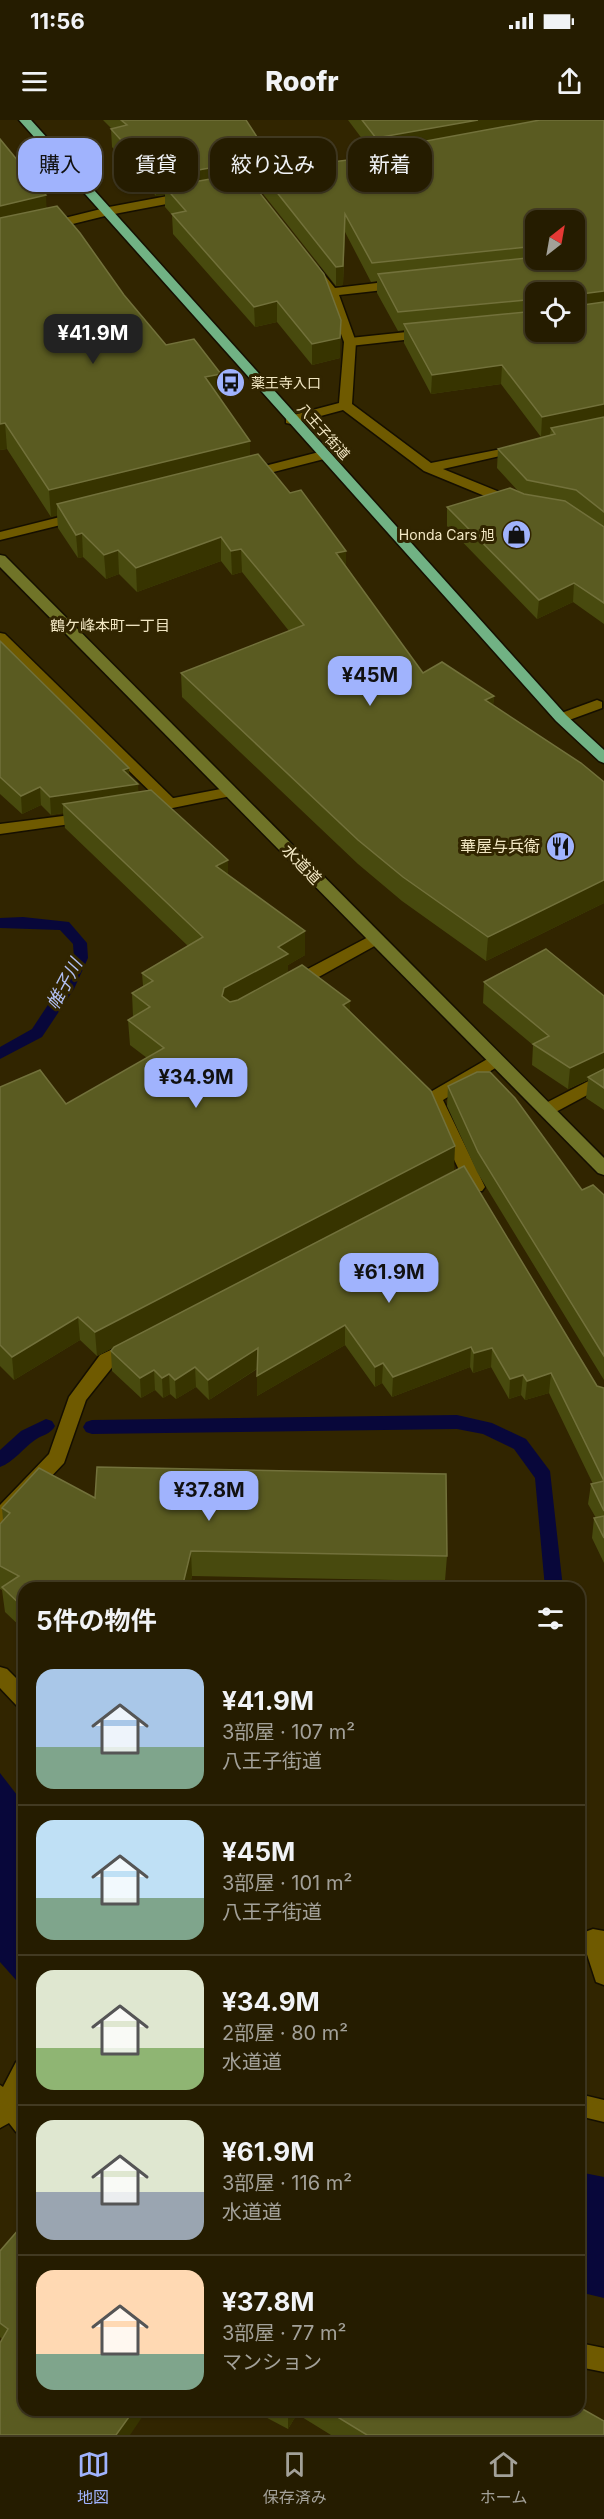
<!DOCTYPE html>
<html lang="ja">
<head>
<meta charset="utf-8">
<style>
	:root { --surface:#251c00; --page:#31290f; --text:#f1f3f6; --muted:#a3a199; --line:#423a22; --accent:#a0b3fd }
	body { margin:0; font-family:Inter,"Noto Sans JP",sans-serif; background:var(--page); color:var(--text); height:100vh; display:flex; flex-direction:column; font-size:22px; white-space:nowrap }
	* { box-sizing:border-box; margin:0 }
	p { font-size:20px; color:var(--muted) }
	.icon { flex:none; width:33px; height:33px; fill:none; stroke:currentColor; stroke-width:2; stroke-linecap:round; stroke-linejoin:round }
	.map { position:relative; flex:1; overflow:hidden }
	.details { position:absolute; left:18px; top:1462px; width:567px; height:834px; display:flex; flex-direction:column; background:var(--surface); border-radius:18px; box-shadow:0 2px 4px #0004,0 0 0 2px var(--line) }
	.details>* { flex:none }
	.hud { position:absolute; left:18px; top:18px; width:568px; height:54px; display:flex; gap:12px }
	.needle { width:39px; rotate:31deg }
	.controls { position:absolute; left:525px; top:90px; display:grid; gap:12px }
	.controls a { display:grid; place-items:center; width:60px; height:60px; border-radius:12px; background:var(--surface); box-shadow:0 2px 4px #0004,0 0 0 2px var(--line); font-size:30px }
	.price { position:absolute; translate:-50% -51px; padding:0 14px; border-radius:12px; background:var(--accent); color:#111; font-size:20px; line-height:39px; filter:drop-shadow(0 2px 3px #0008) }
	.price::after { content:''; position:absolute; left:50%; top:36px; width:18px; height:14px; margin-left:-9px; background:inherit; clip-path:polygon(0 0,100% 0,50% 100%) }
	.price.selected { background:#222; color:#fff }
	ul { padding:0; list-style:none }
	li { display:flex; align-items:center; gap:18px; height:150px; padding:0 18px }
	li+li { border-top:2px solid var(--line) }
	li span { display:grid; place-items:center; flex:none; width:168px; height:120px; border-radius:18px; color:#555 }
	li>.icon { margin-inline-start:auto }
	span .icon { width:72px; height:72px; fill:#fffc; stroke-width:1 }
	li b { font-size:26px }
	h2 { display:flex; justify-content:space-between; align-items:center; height:72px; padding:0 18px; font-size:26px }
	.tag { padding:0 21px; border-radius:18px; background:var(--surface); box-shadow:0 2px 4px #0004,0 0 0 2px var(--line); font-size:21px; line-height:54px }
	.tag.selected { background:var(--accent); color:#111 }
	.status { display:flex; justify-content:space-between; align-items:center; height:42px; padding:0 30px; background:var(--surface); direction:ltr }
	.status svg { height:16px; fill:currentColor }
	header { display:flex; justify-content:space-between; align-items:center; height:78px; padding:0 18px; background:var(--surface); font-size:27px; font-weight:800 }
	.tab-bar { display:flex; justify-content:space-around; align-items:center; height:84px; border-top:2px solid var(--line); background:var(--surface); font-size:16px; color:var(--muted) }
	.tab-bar a { display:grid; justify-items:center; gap:3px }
	.tab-bar .selected { color:var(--accent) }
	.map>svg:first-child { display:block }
</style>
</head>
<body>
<div class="status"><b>11:56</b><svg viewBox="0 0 49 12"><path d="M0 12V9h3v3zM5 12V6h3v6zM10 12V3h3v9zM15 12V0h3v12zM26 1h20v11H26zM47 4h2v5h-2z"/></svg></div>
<header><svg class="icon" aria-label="menu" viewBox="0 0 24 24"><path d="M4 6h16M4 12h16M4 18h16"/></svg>Roofr<svg class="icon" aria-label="share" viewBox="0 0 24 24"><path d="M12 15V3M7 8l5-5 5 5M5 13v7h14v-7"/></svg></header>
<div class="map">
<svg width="604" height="2315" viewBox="0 0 604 2315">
	<rect width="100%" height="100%" fill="#312500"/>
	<g fill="#08073a">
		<path d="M 0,1653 L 24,1684 L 24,1869 L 0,1842 Z"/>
		<path d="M 579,2052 L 604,2057 L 604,2178 L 579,2172 Z"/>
	</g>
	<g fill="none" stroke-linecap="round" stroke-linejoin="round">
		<g fill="#08073a" fill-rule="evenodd">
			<path d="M 23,797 L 69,802 L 87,823 L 88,838 L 74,869 L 42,917 L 0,939 L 0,927 L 32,909 L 59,868 L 74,838 L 73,824 L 60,810 L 0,808 L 0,798 Z"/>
			<path d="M 457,1295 L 492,1303 L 526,1319 L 550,1351 L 563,1468 L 545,1468 L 535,1358 L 514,1329 L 483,1314 L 457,1309 L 92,1314 L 86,1312 L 83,1307 L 86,1302 L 92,1300 Z"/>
			<path d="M 46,1299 L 52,1301 L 55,1306 C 51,1314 42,1315 35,1320 C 23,1328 14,1342 0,1347 L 0,1330 L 21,1311 Z"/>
		</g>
		<defs>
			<g id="lane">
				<path d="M 426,210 L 432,214 L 431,217 L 350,226 L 344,222 L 350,218 Z"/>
				<path d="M 231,667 L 236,669 L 239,672 L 236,675 L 153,692 L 145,687 L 153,682 Z"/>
				<path d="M 87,693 L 92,695 L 95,698 L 92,701 L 0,714 L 0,704 Z"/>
				<path d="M 374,814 L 382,819 L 380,823 L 297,869 L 285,869 L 283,865 L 285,861 Z"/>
				<path d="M 593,1809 L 604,1811 L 604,1865 L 596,1862 L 582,1819 L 585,1812 Z"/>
			</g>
			<g id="street">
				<path d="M 189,72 L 195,76 L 193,79 L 109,95 L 0,122 L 0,114 L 109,87 Z"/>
				<path d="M 315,147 L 319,148 L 335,168 L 402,160 L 408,164 L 402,168 L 339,175 L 356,222 L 352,284 L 431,343 L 526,324 L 526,330 L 443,349 L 519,380 L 519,386 L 509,386 L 424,351 L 343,290 L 291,304 L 286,303 L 286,297 L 339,283 L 344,222 L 326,173 L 309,151 Z"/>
				<path d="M 323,331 L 328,332 L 328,338 L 246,359 L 239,355 L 241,352 Z"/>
				<path d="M 80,392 L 85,393 L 85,399 L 0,420 L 0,412 Z"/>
				<path d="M 0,513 L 5,514 L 176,681 L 179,684 L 176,687 L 166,687 L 0,525 Z"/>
				<path d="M 597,580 L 602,582 L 602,588 L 561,603 L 554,598 L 556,595 Z"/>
				<path d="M 496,934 L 504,940 L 502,944 L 443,980 L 485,1067 L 482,1071 L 470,1071 L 467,1067 L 425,978 L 427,974 Z"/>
				<path d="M 604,953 L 604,966 L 552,994 L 540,994 L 537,990 L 540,986 Z"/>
				<path d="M 132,1220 L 139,1222 L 141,1227 L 139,1232 L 114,1245 L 86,1280 L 64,1343 L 7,1403 L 0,1406 L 0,1385 L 49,1334 L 69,1277 L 100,1235 Z"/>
				<path d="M 0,1547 L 7,1549 L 24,1566 L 24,1589 L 17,1586 L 0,1568 Z"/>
				<path d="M 24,1939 L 24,1972 L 19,1982 L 24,1987 L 24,2015 L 16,2012 L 9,2003 L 0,2008 L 0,1965 L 3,1967 L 16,1942 Z"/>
				<path d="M 579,1974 L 604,1980 L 604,2002 L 579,1996 Z"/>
				<path d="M 579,2223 L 604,2228 L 604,2252 L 579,2247 Z"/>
			</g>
			<path id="secondary" d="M 0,435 L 5,436 L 604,1038 L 604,1055 L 598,1053 L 0,447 Z"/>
			<path id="highway" d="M 19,0 L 31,0 L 566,595 L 604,630 L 604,643 L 599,641 L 556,601 Z"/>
		</defs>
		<use href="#lane" stroke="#150f00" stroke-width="3"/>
		<use href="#street" stroke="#150f00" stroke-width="3"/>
		<use href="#secondary" stroke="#150f00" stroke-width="3"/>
		<use href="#highway" stroke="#150f00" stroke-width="3"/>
		<use href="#lane" fill="#6f5a00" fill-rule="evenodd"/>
		<use href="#street" fill="#6f5a00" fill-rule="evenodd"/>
		<use href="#secondary" fill="#707428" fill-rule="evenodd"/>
		<use href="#highway" fill="#71b284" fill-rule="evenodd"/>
	</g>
	<g fill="#484a0e" fill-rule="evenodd">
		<path d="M 103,0 L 246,0 L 270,37 L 270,50 L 375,36 L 348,0 L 604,0 L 604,504 L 573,482 L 537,499 L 447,406 L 447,387 L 519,372 L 497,348 L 498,329 L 550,315 L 541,317 L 501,264 L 431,274 L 404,223 L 404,210 L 398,211 L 377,173 L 377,161 L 371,162 L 345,112 L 343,165 L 336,166 L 260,70 L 260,57 L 249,59 L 340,238 L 312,245 L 277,202 L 255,207 L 173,114 L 172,95 L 165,87 L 165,75 L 156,76 L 112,27 L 111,9 L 112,9 ZM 536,100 L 574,100 L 574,140 L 536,140 ZM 536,172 L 574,212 L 536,212 Z"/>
		<path d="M 0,19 L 47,88 L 124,175 L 166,225 L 221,280 L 250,336 L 346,446 L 423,553 L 494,576 L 493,585 L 604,662 L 604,783 L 486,841 L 402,781 L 358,744 L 182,577 L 181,553 L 289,511 L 242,452 L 232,455 L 221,441 L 137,472 L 119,454 L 106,459 L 83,437 L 78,438 L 58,408 L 57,395 L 51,397 L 7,329 L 0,330 Z"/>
		<path d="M 0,521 L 129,648 L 129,656 L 139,672 L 228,740 L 228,755 L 305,835 L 288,845 L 288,853 L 350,881 L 350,892 L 454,1050 L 97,1236 L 80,1220 L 14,1260 L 0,1246 L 0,967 L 66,984 L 147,938 L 130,925 L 128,900 L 133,897 L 132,873 L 143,866 L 142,853 L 188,826 L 65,708 L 63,693 L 51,695 L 41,685 L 22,694 L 0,674 Z"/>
		<path d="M 484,862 L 604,876 L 604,990 L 586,978 L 588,960 L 568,969 L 532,945 L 533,925 L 483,883 Z"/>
		<path d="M 448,966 L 582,1070 L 604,1075 L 604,1260 L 477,1052 L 447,986 Z"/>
		<path d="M 464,1046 L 597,1266 L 604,1268 L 604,1443 L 592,1418 L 594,1398 L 596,1398 L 588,1384 L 591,1364 L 593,1364 L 549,1273 L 525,1280 L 521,1275 L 509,1279 L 491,1247 L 473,1253 L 470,1247 L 392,1277 L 382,1263 L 375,1267 L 345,1225 L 257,1276 L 257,1249 L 209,1280 L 196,1267 L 176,1279 L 170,1274 L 163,1278 L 155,1270 L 141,1278 L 112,1251 L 111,1231 Z"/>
		<path d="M 95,1378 L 447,1436 L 445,1461 L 192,1456 L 189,1468 L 24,1468 L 24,1510 L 5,1492 L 2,1470 L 0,1469 L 0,1404 L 3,1400 L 2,1388 Z"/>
		<path d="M 0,2131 L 24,2290 L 2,2219 L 0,2217 Z"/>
		<path d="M 252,2290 L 579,2290 L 604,2315 L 331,2315 L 297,2294 L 288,2309 Z"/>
	</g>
	<g fill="#373400">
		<path d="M 478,0 L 577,0 L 383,29 L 383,35 L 375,37 L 376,18 Z"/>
		<path d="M 270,37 L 270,56 L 260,51 L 260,57 L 170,74 L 165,67 L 165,75 L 156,76 L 155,58 Z"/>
		<path d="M 46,75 L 47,100 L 0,112 L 0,86 Z"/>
		<path d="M 345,94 L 343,165 L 336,166 L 336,147 Z"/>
		<path d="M 604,171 L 604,190 L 574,193 L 574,175 Z"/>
		<path d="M 277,181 L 277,202 L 255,207 L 254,187 Z"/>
		<path d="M 341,200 L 340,238 L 312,245 L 312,224 Z"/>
		<path d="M 502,245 L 501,264 L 431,274 L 432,255 Z"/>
		<path d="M 221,254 L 221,280 L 205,283 L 205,257 Z"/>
		<path d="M 604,284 L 604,297 L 551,308 L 550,315 L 541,317 L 542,297 Z"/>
		<path d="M 5,303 L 7,329 L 0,330 L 0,304 Z"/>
		<path d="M 250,321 L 250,347 L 57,384 L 57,395 L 51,397 L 49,370 Z"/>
		<path d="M 82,413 L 83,437 L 78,438 L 76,415 Z"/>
		<path d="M 221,417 L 221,441 L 137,472 L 136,448 Z"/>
		<path d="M 241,429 L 242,452 L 232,455 L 231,431 Z"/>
		<path d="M 118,430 L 119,454 L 106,459 L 104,435 Z"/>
		<path d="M 346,431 L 346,454 L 336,433 Z"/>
		<path d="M 574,463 L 573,482 L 537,499 L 539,480 Z"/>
		<path d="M 494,576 L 492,600 L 485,580 Z"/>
		<path d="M 129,648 L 130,665 L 138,664 L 139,683 L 63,684 L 63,693 L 51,695 L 50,677 Z"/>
		<path d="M 40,667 L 41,685 L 22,694 L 21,676 Z"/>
		<path d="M 228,740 L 228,765 L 216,746 Z"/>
		<path d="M 604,760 L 604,783 L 486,841 L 488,817 Z"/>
		<path d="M 305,811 L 305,835 L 288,845 L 288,858 L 225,892 L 222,876 L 224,868 L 278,827 Z"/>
		<path d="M 350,881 L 350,905 L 343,885 Z"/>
		<path d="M 604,932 L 604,952 L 588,957 L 588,960 L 568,969 L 570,948 Z"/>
		<path d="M 455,1026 L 454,1050 L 97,1236 L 95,1212 Z"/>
		<path d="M 78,1197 L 80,1220 L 14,1260 L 12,1237 Z"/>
		<path d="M 345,1205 L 345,1225 L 257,1276 L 257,1256 Z"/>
		<path d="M 471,1227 L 470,1247 L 392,1277 L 393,1257 Z"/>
		<path d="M 258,1228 L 258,1248 L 209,1280 L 208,1260 Z"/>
		<path d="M 492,1228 L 491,1247 L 473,1253 L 474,1233 Z"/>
		<path d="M 383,1243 L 382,1263 L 375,1267 L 375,1247 Z"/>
		<path d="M 195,1247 L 196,1267 L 176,1279 L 175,1260 Z"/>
		<path d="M 154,1250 L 155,1270 L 141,1278 L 140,1258 Z"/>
		<path d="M 551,1253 L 549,1273 L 525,1280 L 527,1261 Z"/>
		<path d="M 169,1254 L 170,1274 L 163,1278 L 162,1258 Z"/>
		<path d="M 523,1255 L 521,1275 L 509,1279 L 510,1259 Z"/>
		<path d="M 191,1431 L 192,1456 L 189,1468 L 182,1468 Z"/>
		<path d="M 134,2290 L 147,2290 L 130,2315 L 116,2315 Z"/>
		<path d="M 288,2290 L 297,2290 L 297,2294 L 288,2309 Z"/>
	</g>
	<g fill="#5a5b21" stroke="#72713b" stroke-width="1.5">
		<path d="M 121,0 L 246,0 L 270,37 L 155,58 L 111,9 L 127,5 Z"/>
		<path d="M 362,0 L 478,0 L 376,18 Z"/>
		<path d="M 540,0 L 604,0 L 604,171 L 574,175 L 574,172 L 536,172 L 536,179 L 398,192 L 378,154 L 536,137 L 536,140 L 574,140 L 574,130 L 580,127 L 577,122 L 574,122 L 574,100 L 536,100 L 536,126 L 372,143 L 345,94 L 343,146 L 336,147 L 260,51 L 388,35 L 383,29 Z"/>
		<path d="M 0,19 L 46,75 L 0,86 Z"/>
		<path d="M 244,53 L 324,154 L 341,200 L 340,218 L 312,224 L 277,181 L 254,187 L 172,94 L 186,91 L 165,67 Z"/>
		<path d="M 57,86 L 80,113 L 124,175 L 166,225 L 194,219 L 221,254 L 205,257 L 250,321 L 49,370 L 5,303 L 0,304 L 0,98 Z"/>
		<path d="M 574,179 L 576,186 L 604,182 L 604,284 L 542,297 L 502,245 L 432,255 L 404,204 L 536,191 L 536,212 L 574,212 Z"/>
		<path d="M 604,297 L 604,392 L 576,370 L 527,360 L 498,329 L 555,314 L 551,308 Z"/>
		<path d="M 258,334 L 290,373 L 301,370 L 346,431 L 336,433 L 423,553 L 442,542 L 494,576 L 485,580 L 581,643 L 604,662 L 604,760 L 488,817 L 403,757 L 358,720 L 181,553 L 304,505 L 241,429 L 231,431 L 221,417 L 136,448 L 118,430 L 104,435 L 82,413 L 76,415 L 57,384 Z"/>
		<path d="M 510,368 L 524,374 L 565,381 L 604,407 L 604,483 L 574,463 L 539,480 L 447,387 Z"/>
		<path d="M 0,521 L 129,648 L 123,650 L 138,664 L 50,677 L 40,667 L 21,676 L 0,657 Z"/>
		<path d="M 151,670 L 228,740 L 216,746 L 305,811 L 278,827 L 288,834 L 224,868 L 222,876 L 230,882 L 238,880 L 302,845 L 350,881 L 343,885 L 431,971 L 455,1026 L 95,1212 L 78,1197 L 12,1237 L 0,1225 L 0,967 L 40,950 L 66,984 L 164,928 L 128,900 L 150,887 L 132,873 L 153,861 L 142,853 L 203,817 L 63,684 Z"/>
		<path d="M 546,829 L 604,876 L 604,932 L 570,948 L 533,924 L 549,916 L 484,862 Z"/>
		<path d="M 604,949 L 604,968 L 588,957 Z"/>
		<path d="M 477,952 L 490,952 L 515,978 L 582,1070 L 593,1065 L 604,1075 L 604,1236 L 478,1032 L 448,966 Z"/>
		<path d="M 464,1046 L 597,1266 L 604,1268 L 604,1391 L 591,1364 L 604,1361 L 551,1253 L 527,1261 L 523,1255 L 510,1259 L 492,1228 L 474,1233 L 471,1227 L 393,1257 L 383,1243 L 375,1247 L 345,1205 L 257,1256 L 258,1228 L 208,1260 L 195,1247 L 175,1260 L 169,1254 L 162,1258 L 154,1250 L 140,1258 L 111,1231 L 114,1227 Z"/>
		<path d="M 97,1347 L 446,1354 L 447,1436 L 191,1431 L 182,1468 L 24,1468 L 24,1488 L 2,1467 L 19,1456 L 0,1446 L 0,1404 L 10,1393 L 2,1388 L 39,1348 L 95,1378 Z"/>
		<path d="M 604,1396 L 604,1418 L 594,1398 Z"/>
		<path d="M 19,2109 L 24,2113 L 24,2290 L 134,2290 L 116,2315 L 0,2315 L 0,2223 L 8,2209 L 0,2203 L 0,2131 Z"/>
		<path d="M 579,2287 L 604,2301 L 604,2315 L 367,2315 L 326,2290 L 579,2290 Z"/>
	</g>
	<defs>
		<symbol id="bus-disc" viewBox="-11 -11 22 22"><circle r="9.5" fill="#a0b3fd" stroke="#312500"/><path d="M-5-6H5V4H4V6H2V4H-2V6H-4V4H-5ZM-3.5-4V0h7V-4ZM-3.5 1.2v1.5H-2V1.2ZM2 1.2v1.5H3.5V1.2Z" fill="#111"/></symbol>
		<symbol id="shop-disc" viewBox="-11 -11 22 22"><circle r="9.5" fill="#a0b3fd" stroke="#312500"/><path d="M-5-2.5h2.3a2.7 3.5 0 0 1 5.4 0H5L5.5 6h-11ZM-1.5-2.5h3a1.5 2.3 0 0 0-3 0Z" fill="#111"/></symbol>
		<symbol id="restaurant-disc" viewBox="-11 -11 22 22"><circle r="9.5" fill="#a0b3fd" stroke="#312500"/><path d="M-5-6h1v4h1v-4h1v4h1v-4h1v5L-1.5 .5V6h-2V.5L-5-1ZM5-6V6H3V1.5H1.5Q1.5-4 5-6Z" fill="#111"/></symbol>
	</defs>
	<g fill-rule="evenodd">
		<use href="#bus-disc" x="214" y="246" width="33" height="33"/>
		<use href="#shop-disc" x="500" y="398" width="33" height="33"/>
		<use href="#restaurant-disc" x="544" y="710" width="33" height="33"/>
	</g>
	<g text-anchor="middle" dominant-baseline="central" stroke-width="6" stroke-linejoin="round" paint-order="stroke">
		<g font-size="14" fill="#f3e8c4" stroke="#312500" text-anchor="start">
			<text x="251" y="262">薬王寺入口</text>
			<text x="495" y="414" text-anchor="end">Honda Cars 旭</text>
		</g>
		<g font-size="14" fill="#f3e8c4" stroke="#312500">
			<text transform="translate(324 311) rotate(48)">八王子街道</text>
		</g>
		<g font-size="15" fill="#f3e8c4" stroke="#312500">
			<text x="110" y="505">鶴ケ峰本町一丁目</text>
		</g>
		<g font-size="16" fill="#f3e8c4" stroke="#312500" text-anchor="end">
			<text x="540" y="726">華屋与兵衛</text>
		</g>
		<g font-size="16" fill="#f3e8c4" stroke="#312500">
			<text transform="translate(302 744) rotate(46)">水道道</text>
		</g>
		<g font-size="18" font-style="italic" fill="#b2c0f3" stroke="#312500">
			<text transform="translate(64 864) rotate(-62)">帷子川</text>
		</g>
	</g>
</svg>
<div class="controls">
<a><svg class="needle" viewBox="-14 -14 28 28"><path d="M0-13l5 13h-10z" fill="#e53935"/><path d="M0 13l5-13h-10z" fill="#a3a199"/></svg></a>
<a><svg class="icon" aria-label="locate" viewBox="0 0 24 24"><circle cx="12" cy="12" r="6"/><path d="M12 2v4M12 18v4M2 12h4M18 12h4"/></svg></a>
</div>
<b class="price selected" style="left:93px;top:245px">¥41.9M</b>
<b class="price" style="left:370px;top:587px">¥45M</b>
<b class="price" style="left:196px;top:989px">¥34.9M</b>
<b class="price" style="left:389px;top:1184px">¥61.9M</b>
<b class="price" style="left:209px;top:1402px">¥37.8M</b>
<div class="hud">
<a class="tag selected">購入</a>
<a class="tag">賃貸</a>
<a class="tag">絞り込み</a>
<a class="tag">新着</a>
</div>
<section class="details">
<h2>5件の物件<svg class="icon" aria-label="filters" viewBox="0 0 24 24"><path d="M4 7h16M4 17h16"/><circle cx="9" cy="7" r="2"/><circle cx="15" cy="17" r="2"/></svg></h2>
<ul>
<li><span style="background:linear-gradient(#a9c7e8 65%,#7fa58c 0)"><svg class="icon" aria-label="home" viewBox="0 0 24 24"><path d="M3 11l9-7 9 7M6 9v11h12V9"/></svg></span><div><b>¥41.9M</b><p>3部屋 · 107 m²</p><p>八王子街道</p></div></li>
<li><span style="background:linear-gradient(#bfe0f5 65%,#7fa58c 0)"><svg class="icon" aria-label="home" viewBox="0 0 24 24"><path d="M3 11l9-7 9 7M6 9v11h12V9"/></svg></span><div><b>¥45M</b><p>3部屋 · 101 m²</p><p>八王子街道</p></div></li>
<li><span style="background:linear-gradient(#dfe7d0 65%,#8fb573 0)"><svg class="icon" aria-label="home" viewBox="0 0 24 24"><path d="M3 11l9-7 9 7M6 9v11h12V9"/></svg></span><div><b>¥34.9M</b><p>2部屋 · 80 m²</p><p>水道道</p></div></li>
<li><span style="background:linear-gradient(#dfe7d0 60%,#9aa5b1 0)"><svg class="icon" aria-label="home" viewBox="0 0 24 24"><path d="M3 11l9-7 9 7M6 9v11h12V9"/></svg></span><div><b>¥61.9M</b><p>3部屋 · 116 m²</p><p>水道道</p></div></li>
<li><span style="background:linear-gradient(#ffd9b3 70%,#7fa58c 0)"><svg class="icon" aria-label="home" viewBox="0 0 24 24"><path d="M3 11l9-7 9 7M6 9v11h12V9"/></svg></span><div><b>¥37.8M</b><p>3部屋 · 77 m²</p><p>マンション</p></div></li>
</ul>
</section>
</div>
<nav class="tab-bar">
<a class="selected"><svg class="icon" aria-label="map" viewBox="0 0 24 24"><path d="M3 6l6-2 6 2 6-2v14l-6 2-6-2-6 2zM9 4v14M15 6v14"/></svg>地図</a>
<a><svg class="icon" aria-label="saved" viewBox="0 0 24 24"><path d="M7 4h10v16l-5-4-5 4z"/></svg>保存済み</a>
<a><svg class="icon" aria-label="home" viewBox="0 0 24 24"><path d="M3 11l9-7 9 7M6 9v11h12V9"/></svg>ホーム</a>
</nav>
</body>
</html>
